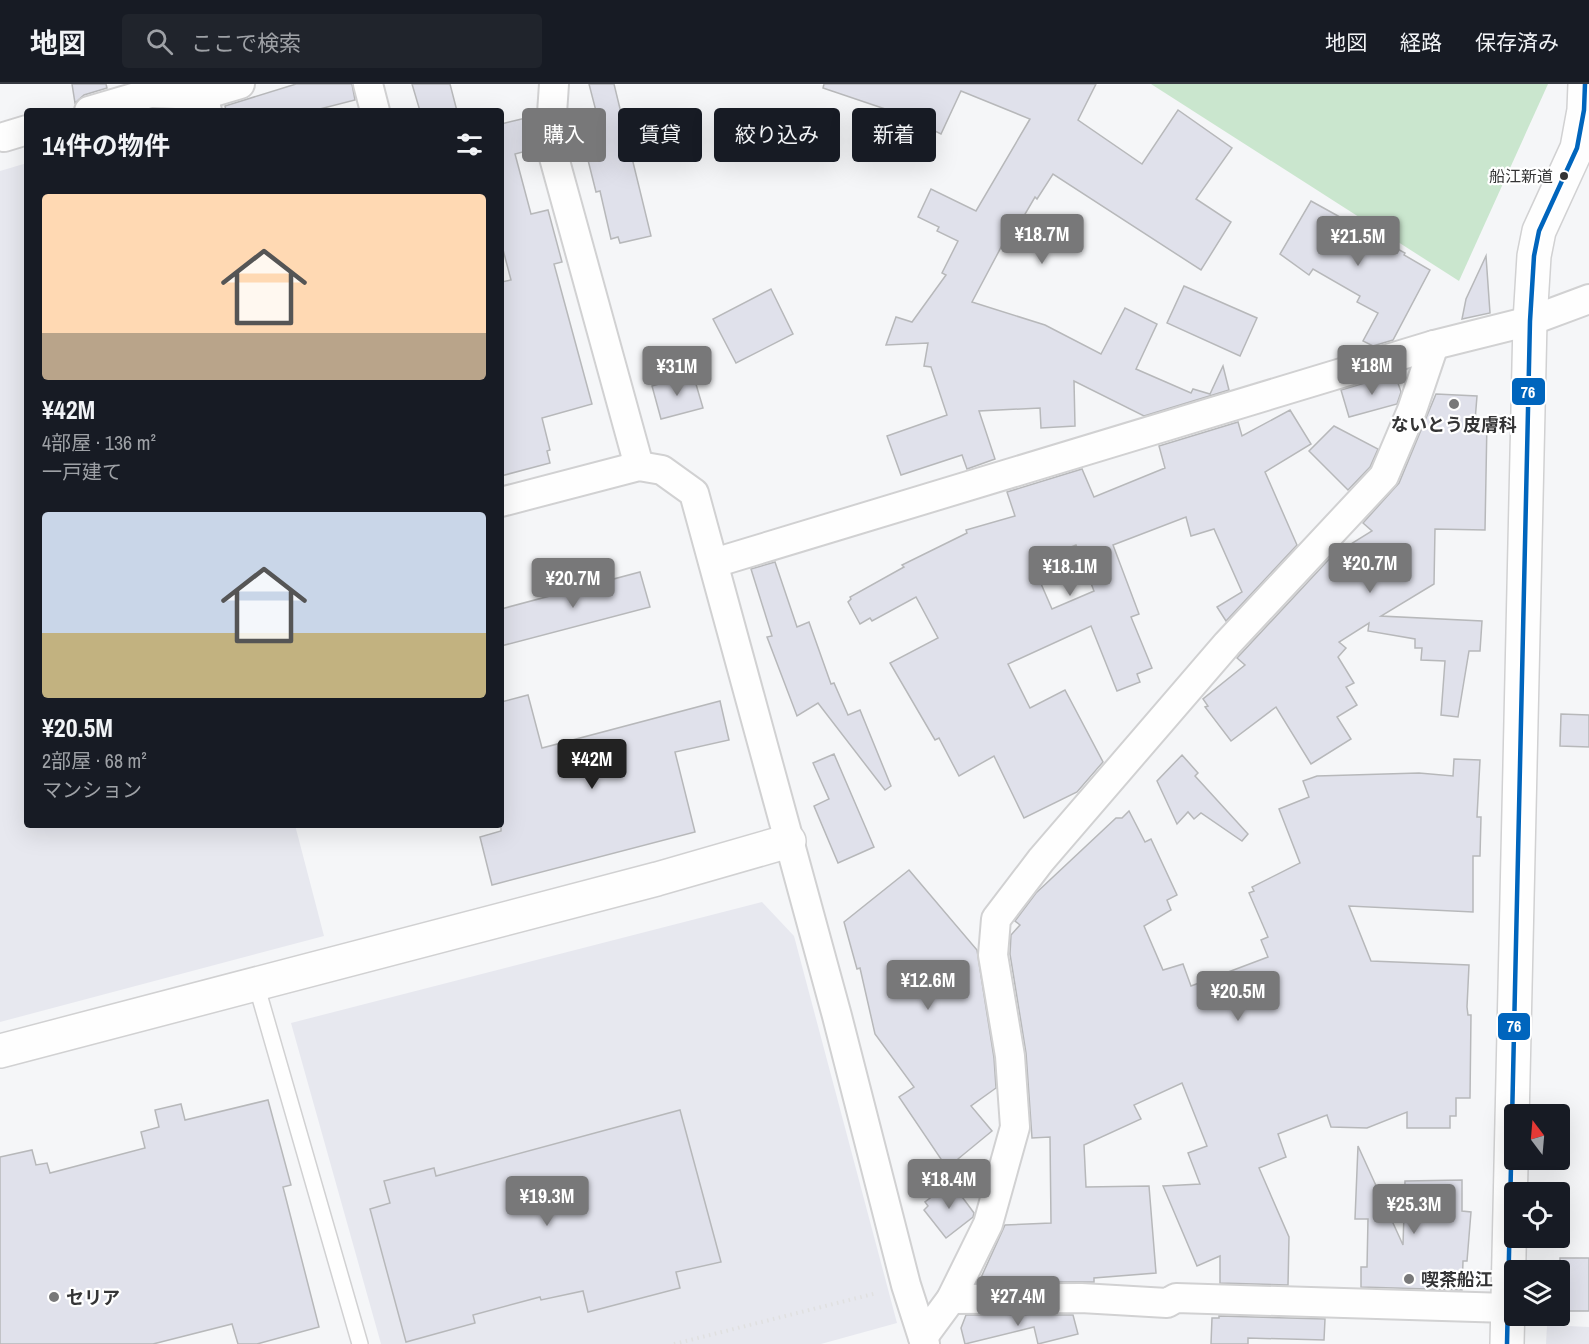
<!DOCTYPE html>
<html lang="ja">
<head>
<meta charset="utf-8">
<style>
	:root { --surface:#171b24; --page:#20242c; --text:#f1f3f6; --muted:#9ea1a6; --line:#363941; --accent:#787879 }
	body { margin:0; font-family:"Archivo Narrow","Noto Sans JP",sans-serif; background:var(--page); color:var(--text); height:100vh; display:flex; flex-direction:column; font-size:22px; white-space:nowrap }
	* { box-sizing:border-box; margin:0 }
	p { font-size:20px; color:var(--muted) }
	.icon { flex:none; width:33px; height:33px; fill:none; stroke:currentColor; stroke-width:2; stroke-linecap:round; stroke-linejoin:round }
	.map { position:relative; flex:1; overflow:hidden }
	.side { position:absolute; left:24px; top:24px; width:480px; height:720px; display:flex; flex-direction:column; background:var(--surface); border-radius:6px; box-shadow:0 6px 24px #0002 }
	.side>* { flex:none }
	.banner { position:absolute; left:522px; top:24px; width:570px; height:54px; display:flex; gap:12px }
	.needle { width:39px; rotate:344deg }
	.buttons { position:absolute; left:1504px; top:1020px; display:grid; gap:12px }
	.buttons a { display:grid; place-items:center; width:66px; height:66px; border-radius:6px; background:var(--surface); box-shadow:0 6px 24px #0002; font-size:30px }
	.price { position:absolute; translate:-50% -51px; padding:0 14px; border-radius:6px; background:var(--accent); color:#fff; font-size:20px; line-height:39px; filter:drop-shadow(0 2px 3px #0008) }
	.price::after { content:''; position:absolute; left:50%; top:36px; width:18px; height:14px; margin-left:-9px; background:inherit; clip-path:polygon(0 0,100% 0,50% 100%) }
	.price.current { background:#222; color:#fff }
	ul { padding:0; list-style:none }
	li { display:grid; align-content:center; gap:12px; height:318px; padding:0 18px }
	li span { display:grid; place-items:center; height:186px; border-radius:6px; color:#555 }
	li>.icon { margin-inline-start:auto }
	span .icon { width:108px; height:108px; fill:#fffc; stroke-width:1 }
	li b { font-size:26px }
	h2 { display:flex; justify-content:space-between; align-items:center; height:72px; padding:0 18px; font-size:26px }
	.pill { padding:0 21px; border-radius:6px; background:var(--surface); box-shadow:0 6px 24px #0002; font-size:21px; line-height:54px }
	.pill.current { background:var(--accent); color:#fff }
	header { display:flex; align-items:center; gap:36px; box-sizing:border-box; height:84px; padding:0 30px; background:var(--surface); border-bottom:2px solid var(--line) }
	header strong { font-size:28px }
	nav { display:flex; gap:33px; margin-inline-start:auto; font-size:21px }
	.search { width:420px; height:54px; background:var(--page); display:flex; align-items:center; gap:15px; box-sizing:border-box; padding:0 21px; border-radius:6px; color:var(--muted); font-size:22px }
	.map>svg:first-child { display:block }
</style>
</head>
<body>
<header>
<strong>地図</strong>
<div class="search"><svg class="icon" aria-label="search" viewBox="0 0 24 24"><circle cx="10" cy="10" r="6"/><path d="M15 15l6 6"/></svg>ここで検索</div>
<nav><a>地図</a><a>経路</a><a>保存済み</a></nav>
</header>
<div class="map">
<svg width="1589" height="1260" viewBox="0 0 1589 1260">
	<rect width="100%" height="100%" fill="#f5f6f8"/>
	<g fill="#e7e8ef">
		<path d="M 27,79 L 27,741 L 295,741 L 324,852 L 0,938 L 0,87 Z"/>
		<path d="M 762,818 L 794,852 L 897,1239 L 821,1260 L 381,1260 L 291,939 Z"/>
		<path d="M 1547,1241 L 1589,1243 L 1589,1260 L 1546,1260 Z"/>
	</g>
	<path fill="#cae6ce" d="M 1151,0 L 1548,0 L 1459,197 Z"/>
	<g fill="#e0e1eb" stroke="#b7b8ba" stroke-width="1.5" fill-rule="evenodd">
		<path d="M 72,0 L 106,0 L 107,4 L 84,11 L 75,19 Z"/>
		<path d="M 296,0 L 352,0 L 355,16 L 312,27 L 226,27 L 225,22 Z"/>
		<path d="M 412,0 L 450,0 L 457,27 L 420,27 Z"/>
		<path d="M 589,0 L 614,0 L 651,152 L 620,159 L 618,153 L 611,155 L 600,107 L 596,108 L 577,32 L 596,27 Z"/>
		<path d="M 824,0 L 1096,0 L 1078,36 L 1142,80 L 1178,26 L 1232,64 L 1196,115 L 1231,138 L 1201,186 L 1053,90 L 1037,115 L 1035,113 L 1011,154 L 1007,152 L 972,218 L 1045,241 L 1101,270 L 1125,224 L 1157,240 L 1136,285 L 1191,309 L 1193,305 L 1210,310 L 1223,282 L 1229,306 L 1144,332 L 1074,297 L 1075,342 L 1041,344 L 1040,324 L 979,327 L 995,375 L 967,385 L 962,371 L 901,391 L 887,352 L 947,331 L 931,283 L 924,282 L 928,259 L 886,261 L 896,233 L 912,238 L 946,191 L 942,189 L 958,157 L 937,147 L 939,143 L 918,133 L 931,105 L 976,127 L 1030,35 L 961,7 L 941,50 L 900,30 L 823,4 Z"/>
		<path d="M 526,34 L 534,65 L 515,70 L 531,130 L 548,126 L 562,178 L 554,180 L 592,320 L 542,334 L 550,366 L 547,367 L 550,379 L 501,392 L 501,198 L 511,196 L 501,158 L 501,40 Z"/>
		<path d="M 1311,117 L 1405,169 L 1404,171 L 1430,186 L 1393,256 L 1373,262 L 1363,257 L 1378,229 L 1357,218 L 1360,212 L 1313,185 L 1309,191 L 1280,170 Z"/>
		<path d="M 1486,172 L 1490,229 L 1462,235 L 1466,215 Z"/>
		<path d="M 1184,202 L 1257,234 L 1240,272 L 1167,239 Z"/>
		<path d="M 771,205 L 793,250 L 736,279 L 713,235 Z"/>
		<path d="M 693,290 L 703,324 L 661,335 L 652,302 Z"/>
		<path d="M 1395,290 L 1401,308 L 1397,320 L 1349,333 L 1341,306 Z"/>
		<path d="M 1436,310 L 1477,312 L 1475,337 L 1487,337 L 1485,446 L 1435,445 L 1434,500 L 1381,532 L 1482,537 L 1480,567 L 1469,567 L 1458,633 L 1441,631 L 1445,577 L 1421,576 L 1422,564 L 1415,564 L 1415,555 L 1368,547 L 1369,539 L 1339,558 L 1346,564 L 1338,573 L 1354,599 L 1346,603 L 1357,621 L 1337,633 L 1351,655 L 1311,680 L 1276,623 L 1231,657 L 1205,623 L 1208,622 L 1203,615 L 1245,581 L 1237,574 L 1333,471 L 1372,447 L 1363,439 L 1399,399 Z"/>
		<path d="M 1290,326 L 1311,360 L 1265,388 L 1297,461 L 1226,537 L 1217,523 L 1242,508 L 1214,445 L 1191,452 L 1186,433 L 1113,461 L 1139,530 L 1131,533 L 1152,584 L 1137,590 L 1140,598 L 1117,607 L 1091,542 L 1008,580 L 1030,624 L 1065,606 L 1103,678 L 1077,708 L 1024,734 L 994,672 L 959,692 L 939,654 L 935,656 L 890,579 L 938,554 L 916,513 L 872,537 L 870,534 L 860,540 L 848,518 L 851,515 L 850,513 L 904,483 L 902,481 L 967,449 L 966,446 L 1015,432 L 1007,408 L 1082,385 L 1094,413 L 1165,384 L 1159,362 L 1238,338 L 1242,352 ZM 1076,461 L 1094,507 L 1052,525 L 1032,479 Z"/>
		<path d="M 1334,342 L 1378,365 L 1370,383 L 1348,406 L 1309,367 Z"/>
		<path d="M 775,478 L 797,543 L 809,538 L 831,600 L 834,599 L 848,631 L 860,626 L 891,702 L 885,706 L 818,619 L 797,632 L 767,553 L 772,552 L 751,485 Z"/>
		<path d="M 640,488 L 650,523 L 501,562 L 501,525 Z"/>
		<path d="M 528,611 L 542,664 L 720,617 L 729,656 L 675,668 L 695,748 L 492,801 L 480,753 L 501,747 L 501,618 Z"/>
		<path d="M 1561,630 L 1589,631 L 1589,663 L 1560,662 Z"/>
		<path d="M 834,670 L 874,763 L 838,779 L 814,722 L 829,715 L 813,679 Z"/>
		<path d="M 1182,671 L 1198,689 L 1195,692 L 1248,750 L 1242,757 L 1201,729 L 1194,735 L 1188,728 L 1177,740 L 1157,697 Z"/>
		<path d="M 1454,675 L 1480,676 L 1477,733 L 1481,733 L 1480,772 L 1473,772 L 1473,828 L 1349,822 L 1371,877 L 1469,881 L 1467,923 L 1468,931 L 1471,931 L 1470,1014 L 1456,1014 L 1456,1032 L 1450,1032 L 1450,1044 L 1407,1044 L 1407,1028 L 1367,1044 L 1331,1043 L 1327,1031 L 1278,1050 L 1286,1073 L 1259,1084 L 1289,1153 L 1288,1201 L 1220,1199 L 1220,1172 L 1197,1182 L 1163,1102 L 1200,1100 L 1188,1069 L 1207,1062 L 1182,999 L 1134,1021 L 1141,1035 L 1084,1061 L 1086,1103 L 1149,1102 L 1156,1189 L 1094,1194 L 1094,1198 L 979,1198 L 1005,1141 L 1051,1139 L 1050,1053 L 1032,1054 L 1026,969 L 1010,870 L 1011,851 L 1020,841 L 1015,837 L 1036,809 L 1116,734 L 1122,734 L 1129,727 L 1145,758 L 1151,755 L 1177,811 L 1167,816 L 1171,826 L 1144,842 L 1163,886 L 1183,880 L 1191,902 L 1268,873 L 1261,856 L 1268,853 L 1249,809 L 1254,807 L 1252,803 L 1300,779 L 1279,725 L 1309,713 L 1303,697 L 1317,692 L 1419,689 L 1453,692 Z"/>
		<path d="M 909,786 L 977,866 L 994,974 L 996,1004 L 971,1022 L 992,1047 L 947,1084 L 899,1013 L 914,1003 L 875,950 L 860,884 L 857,885 L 844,838 Z"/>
		<path d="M 268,1016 L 291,1101 L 283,1103 L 319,1243 L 257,1260 L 238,1260 L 232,1240 L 153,1260 L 0,1260 L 0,1073 L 32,1066 L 36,1081 L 47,1079 L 50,1089 L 145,1064 L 141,1048 L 159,1043 L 155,1026 L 181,1020 L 185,1036 Z"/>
		<path d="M 680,1026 L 721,1178 L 676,1188 L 680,1204 L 588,1228 L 583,1207 L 541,1216 L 540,1213 L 473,1231 L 475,1239 L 406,1258 L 370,1125 L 390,1119 L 384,1097 L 434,1084 L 436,1092 Z"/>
		<path d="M 1358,1062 L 1403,1161 L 1405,1097 L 1462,1096 L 1462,1127 L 1471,1128 L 1467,1177 L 1463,1177 L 1462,1206 L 1361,1203 L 1361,1183 L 1367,1183 L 1368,1135 L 1355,1135 Z"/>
		<path d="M 951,1098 L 974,1129 L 973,1133 L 946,1154 L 924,1126 L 928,1122 L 925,1118 Z"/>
		<rect x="1560" y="1174" width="29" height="53"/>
		<path d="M 966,1231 L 1073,1231 L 1078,1250 L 1038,1260 L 1034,1243 L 965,1260 L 961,1244 Z"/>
		<path d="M 1219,1232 L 1325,1235 L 1324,1256 L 1248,1254 L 1248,1260 L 1211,1260 L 1212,1234 L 1219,1234 Z"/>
	</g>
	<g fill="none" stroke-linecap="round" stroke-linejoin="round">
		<defs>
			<path id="lane" d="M 256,900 L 360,1260"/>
			<g id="street">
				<path d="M 148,0 L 150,9 L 203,11"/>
				<path d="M 368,0 L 375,27"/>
				<path d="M 554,0 L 550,59 L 639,382"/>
				<path d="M 89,27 L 150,9"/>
				<path d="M 207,27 L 203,11 L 240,0"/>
				<path d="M 4,53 L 27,46"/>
				<path d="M 501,418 L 639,382 L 662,386 L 694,409 L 837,932 L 906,1201 L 925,1260"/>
				<path d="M 714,479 L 1434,261 L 1530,237 L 1589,215"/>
				<path d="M 951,1215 L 1081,1214 L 1167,1219 L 1176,1214 L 1508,1224"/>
				<path d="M 923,1253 L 951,1215 L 988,1140 L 1015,1043 L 1010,972 L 993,871 L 996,835 L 1041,776 L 1227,560 L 1384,392 L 1412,326 L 1434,261"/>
			</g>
			<g id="secondary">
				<path d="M 0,967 L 657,795 L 789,757"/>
				<path d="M 1507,1260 L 1530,237 L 1534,172 L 1539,147 L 1577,64 L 1584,26 L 1585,0"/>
			</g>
		</defs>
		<use href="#lane" stroke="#d1d1d2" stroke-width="18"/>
		<use href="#street" stroke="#d1d1d2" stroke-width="32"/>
		<use href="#secondary" stroke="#d1d1d2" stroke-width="36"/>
		<path stroke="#e0e0e0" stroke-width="4" stroke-dasharray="1.5 4.5" stroke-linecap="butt" d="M 674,1260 L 877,1209"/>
		<use href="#lane" stroke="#fefefe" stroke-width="15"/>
		<use href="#street" stroke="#fefefe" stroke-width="28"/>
		<use href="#secondary" stroke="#fefefe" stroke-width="33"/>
		<defs>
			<path id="bus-1" d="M 1507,1260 L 1530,237 L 1534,172 L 1539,147 L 1577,64 L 1584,26 L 1585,0"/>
		</defs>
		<use href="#bus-1" stroke="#fff" stroke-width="9"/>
		<use href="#bus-1" stroke="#0065bd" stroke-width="4.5"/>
	</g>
	<circle fill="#343435" stroke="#fff" stroke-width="2" cx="1564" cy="92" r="5"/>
	<g fill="#787879" stroke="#fff" stroke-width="2">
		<circle cx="1454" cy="320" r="6"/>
		<circle cx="1409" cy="1195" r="6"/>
		<circle cx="54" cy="1213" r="6"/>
	</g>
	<g text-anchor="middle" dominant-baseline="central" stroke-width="4.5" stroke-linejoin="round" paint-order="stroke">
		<g font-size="16" fill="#343435" stroke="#fff" text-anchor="end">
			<text x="1553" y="92">船江新道</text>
		</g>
		<g font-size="18" font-weight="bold" fill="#343435" stroke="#fff" text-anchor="start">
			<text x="1454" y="340" text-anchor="middle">ないとう皮膚科</text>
			<text x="1421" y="1195">喫茶船江</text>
			<text x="66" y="1213">セリア</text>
		</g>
	</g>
	<g stroke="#fff" stroke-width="2">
		<rect x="1511" y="293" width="35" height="29" rx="6" fill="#0065bd"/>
		<rect x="1497" y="928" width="34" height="29" rx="6" fill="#0065bd"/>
	</g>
	<g font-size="16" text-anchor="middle" font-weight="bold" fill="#fff">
		<text x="1528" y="314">76</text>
		<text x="1514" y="948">76</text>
	</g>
</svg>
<div class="buttons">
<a><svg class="needle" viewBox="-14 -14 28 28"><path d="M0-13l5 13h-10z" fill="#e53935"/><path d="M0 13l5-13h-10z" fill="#9ea1a6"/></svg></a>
<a><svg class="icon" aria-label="locate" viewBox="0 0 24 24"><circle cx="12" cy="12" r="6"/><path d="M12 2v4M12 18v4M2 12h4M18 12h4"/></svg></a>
<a><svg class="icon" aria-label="layers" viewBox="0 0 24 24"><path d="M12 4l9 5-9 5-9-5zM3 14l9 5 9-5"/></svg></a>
</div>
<b class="price" style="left:1042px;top:181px">¥18.7M</b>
<b class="price" style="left:1358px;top:183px">¥21.5M</b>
<b class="price" style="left:1372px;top:312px">¥18M</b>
<b class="price" style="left:677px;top:313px">¥31M</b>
<b class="price" style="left:1370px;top:510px">¥20.7M</b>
<b class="price" style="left:1070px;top:513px">¥18.1M</b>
<b class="price" style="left:573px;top:525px">¥20.7M</b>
<b class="price current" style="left:592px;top:706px">¥42M</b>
<b class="price" style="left:928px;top:927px">¥12.6M</b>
<b class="price" style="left:1238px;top:938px">¥20.5M</b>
<b class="price" style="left:949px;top:1126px">¥18.4M</b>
<b class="price" style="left:547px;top:1143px">¥19.3M</b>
<b class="price" style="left:1414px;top:1151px">¥25.3M</b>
<b class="price" style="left:1018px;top:1243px">¥27.4M</b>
<div class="banner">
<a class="pill current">購入</a>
<a class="pill">賃貸</a>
<a class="pill">絞り込み</a>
<a class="pill">新着</a>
</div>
<section class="side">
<h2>14件の物件<svg class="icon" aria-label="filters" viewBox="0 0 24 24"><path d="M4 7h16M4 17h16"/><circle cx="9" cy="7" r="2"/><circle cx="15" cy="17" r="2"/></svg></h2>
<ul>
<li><span style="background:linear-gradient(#ffd9b3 75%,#b9a48a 0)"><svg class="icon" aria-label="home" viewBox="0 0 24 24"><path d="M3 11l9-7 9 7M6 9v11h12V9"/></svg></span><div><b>¥42M</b><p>4部屋 · 136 m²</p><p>一戸建て</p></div></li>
<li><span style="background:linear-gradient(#c9d6e8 65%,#c2b280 0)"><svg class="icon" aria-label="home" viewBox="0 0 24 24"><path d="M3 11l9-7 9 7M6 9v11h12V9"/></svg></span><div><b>¥20.5M</b><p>2部屋 · 68 m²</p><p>マンション</p></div></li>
</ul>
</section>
</div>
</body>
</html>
